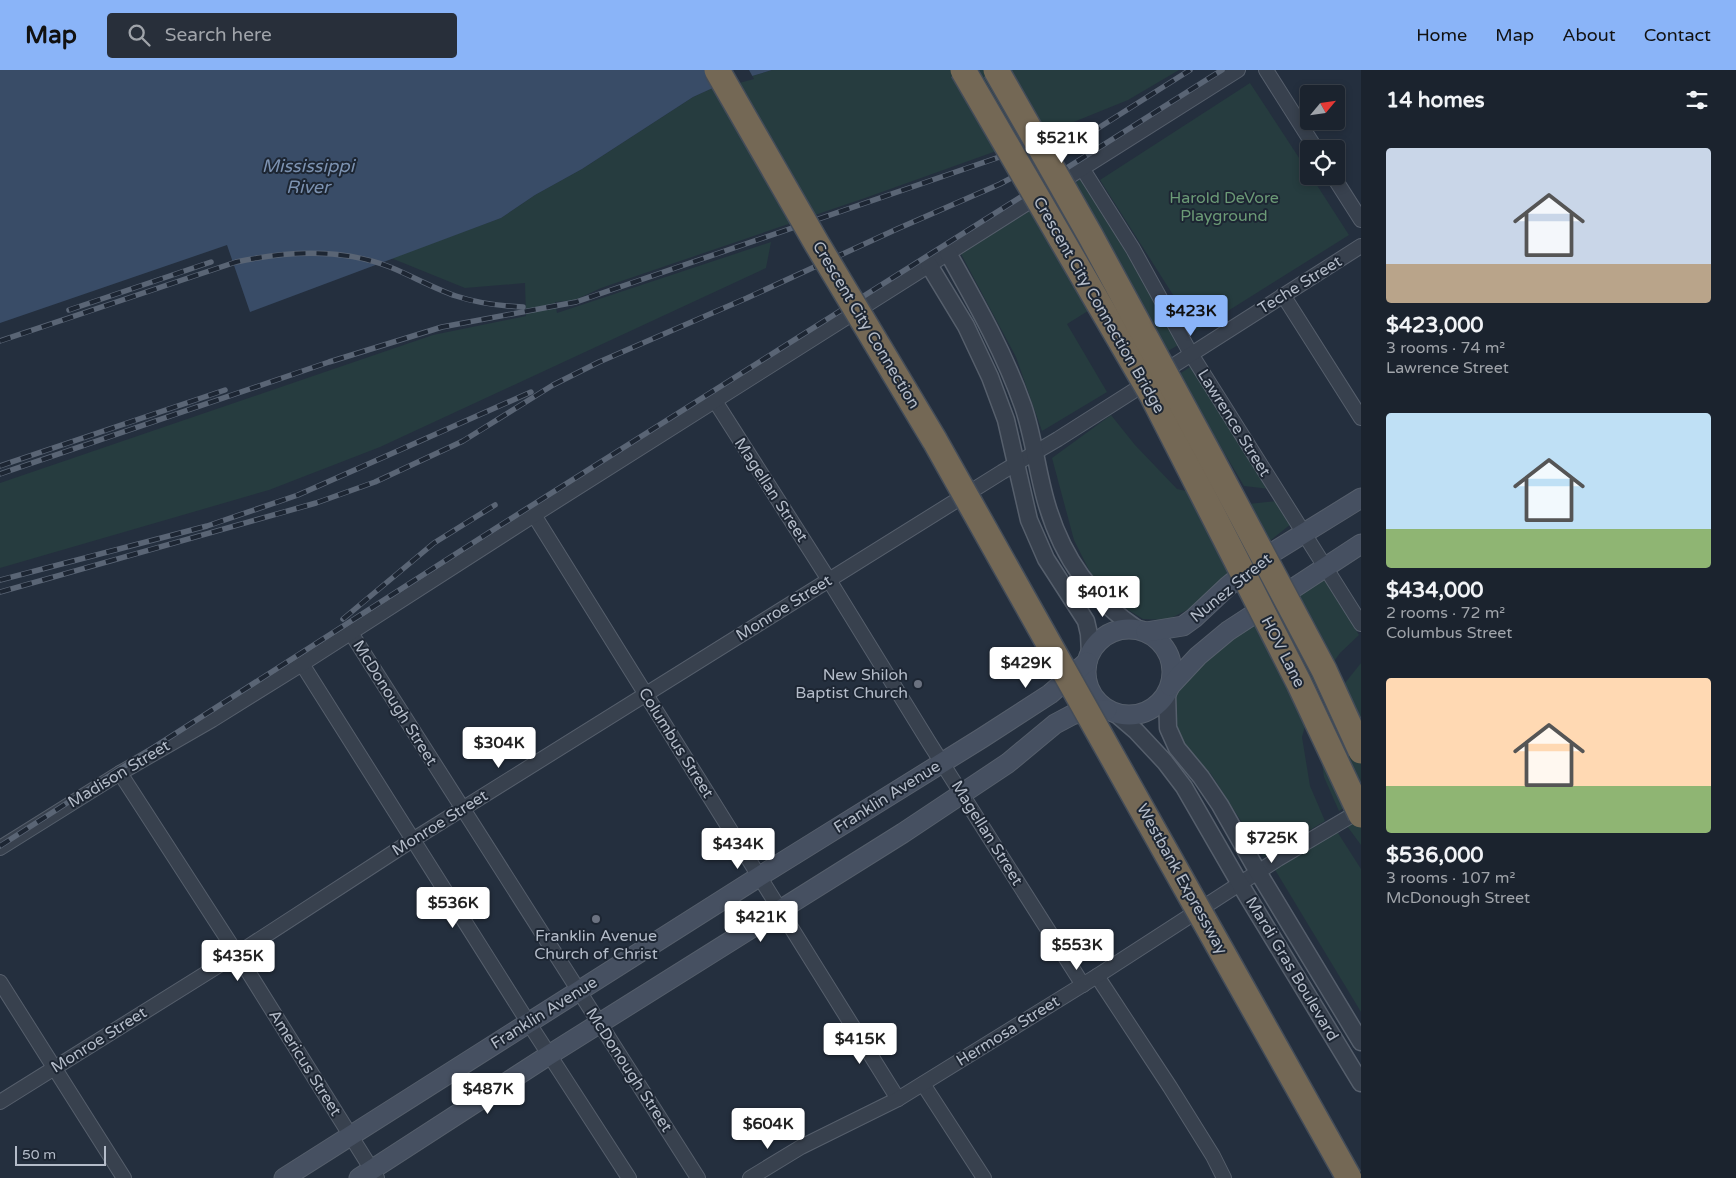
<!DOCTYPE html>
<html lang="en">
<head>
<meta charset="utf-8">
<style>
	:root { --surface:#1b232e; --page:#282f3a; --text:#f1f3f6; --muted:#a0a4aa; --line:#39404a; --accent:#8ab4f8 }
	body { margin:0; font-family:"Varela Round",sans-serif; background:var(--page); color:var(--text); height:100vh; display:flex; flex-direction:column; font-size:19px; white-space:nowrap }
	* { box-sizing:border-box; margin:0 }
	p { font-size:16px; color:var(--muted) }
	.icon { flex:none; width:28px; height:28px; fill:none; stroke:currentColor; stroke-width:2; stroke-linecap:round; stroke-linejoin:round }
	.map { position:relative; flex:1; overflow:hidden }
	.details { display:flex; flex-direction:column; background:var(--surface); width:375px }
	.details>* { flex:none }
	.needle { width:32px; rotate:61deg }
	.buttons { position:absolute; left:1300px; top:15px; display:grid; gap:10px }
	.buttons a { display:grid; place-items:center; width:45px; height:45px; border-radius:5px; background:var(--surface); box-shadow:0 2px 8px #0003,0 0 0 1px var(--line); font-size:25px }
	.scale { position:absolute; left:15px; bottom:12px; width:91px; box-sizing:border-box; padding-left:5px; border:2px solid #b4bcc9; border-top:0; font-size:14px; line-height:18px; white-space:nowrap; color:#b4bcc9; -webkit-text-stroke:4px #1d2633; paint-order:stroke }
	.price { position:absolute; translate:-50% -42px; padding:0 11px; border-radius:5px; background:#fff; color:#222; font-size:16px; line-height:32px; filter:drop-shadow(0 1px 2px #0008) }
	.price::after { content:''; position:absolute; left:50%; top:30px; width:15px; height:11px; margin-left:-8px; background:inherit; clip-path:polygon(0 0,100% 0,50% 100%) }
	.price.active { background:var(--accent); color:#111 }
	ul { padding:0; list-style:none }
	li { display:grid; align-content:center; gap:10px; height:265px; padding:0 25px }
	li span { display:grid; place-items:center; height:155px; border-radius:5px; color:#555 }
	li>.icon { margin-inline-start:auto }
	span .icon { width:90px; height:90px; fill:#fffc; stroke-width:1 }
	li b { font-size:21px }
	h2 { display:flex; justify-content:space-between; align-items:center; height:60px; padding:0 25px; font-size:21px }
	header { display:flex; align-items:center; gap:30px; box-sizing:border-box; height:70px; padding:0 25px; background:var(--accent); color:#111 }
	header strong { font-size:24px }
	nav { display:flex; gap:28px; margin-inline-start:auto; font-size:18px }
	.search { width:350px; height:45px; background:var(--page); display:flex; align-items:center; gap:12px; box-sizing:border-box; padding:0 18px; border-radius:5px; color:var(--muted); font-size:19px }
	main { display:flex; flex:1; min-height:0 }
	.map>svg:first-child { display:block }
</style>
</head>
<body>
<header>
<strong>Map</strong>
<div class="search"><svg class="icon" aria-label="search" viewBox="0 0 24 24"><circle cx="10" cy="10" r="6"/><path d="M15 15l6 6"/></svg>Search here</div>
<nav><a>Home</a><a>Map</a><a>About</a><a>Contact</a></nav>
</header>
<main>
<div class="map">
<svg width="1361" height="1108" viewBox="0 0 1361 1108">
	<rect width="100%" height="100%" fill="#242f3e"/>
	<g fill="#263c3f">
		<path d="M 772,0 L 1179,0 L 1128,30 L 1044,64 L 865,128 L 601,218 L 575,230 L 555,232 L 557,243 L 771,172 L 766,198 L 380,377 L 269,420 L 0,498 L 0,413 L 433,265 L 526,246 L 525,213 L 465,218 L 391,188 L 501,148 L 535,125 L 582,99 L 693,27 L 715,17 Z"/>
		<path d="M 1250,13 L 1309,103 L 1309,106 L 1311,106 L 1349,165 L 1196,261 L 1100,110 Z"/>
		<path d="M 1082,108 L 1180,274 L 1163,284 L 1125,218 L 1067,254 L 1107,322 L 1042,361 L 1016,287 L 961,184 Z"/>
		<path d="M 1193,295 L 1270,419 L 1244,416 L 1178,305 Z"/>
		<path d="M 1111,345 L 1135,375 L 1177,419 L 1248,434 L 1277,431 L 1291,454 L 1221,510 L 1195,536 L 1167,550 L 1143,549 L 1117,533 L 1093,508 L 1074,470 L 1052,388 Z"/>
		<path d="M 1324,507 L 1359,565 L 1340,583 L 1316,616 L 1302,667 L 1310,716 L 1325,751 L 1264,787 L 1211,704 L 1183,673 L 1171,644 L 1178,618 L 1239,560 Z"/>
		<path d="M 1361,593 L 1361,727 L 1339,741 L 1324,707 L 1320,679 L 1341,618 Z"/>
		<path d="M 1361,747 L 1361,775 L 1347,756 Z"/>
		<path d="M 1336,760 L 1361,799 L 1361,942 L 1274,798 Z"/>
	</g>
	<path fill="#394c67" d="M 0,0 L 772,0 L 715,17 L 693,27 L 582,99 L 535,125 L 501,148 L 250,242 L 227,175 L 0,253 Z"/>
	<path fill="#242f3e" d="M 707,0 L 749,0 L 754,9 L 717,19 Z"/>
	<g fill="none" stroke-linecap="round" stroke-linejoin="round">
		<defs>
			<g id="minor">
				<path d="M 1266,0 L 1316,79"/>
				<path d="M 1082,98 L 1133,179 L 1191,284 L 1361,554"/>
				<path d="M 1333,106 L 1361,150"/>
				<path d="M 1283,225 L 1361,348"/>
				<path d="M 715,331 L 829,510 L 930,674 L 1083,915"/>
				<path d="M 534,445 L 898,1029"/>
				<path d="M 351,563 L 698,1108"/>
				<path d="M 302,594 L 528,952 L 629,1108"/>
				<path d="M 120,703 L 237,884 L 377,1108"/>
				<path d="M 0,778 L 120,703 L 212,650 L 302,594 L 534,445 L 1238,0"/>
				<path d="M 1097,906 L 1170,1017 L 1213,1086 L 1224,1108"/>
				<path d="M 0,912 L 124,1108"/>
				<path d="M 923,1014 L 984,1108"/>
				<path d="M 0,1032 L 237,884 L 414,769 L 1002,402 L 1058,369 L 1361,176"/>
				<path d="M 750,1108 L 801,1077 L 898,1029 L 1097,906 L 1278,789 L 1361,740"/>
			</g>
			<g id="tertiary">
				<path d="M 948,183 C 976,233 1004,282 1023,336 C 1034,368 1037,402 1047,435 C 1063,489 1092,529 1139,560"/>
				<path d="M 929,195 L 966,256 L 990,307 L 1006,350 L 1029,450 L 1046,489 L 1086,551 L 1089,564 L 1090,584"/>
				<path d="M 1167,623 L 1168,658 L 1177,678 L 1201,707 L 1220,735 L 1258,802 L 1361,972"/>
				<path d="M 1115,643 L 1136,661 L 1165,692 L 1184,717 L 1240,814 L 1361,1013"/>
			</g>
			<g id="secondary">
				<circle cx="1129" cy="602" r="43"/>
				<path d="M 1146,562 L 1183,556 L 1194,548 L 1228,516 L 1259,491 L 1361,428"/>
				<path d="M 1170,616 L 1198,586 L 1228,561 L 1361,474"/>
				<path d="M 284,1108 L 760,806 L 982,668 L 1050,624 L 1087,592"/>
				<path d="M 359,1108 L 549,985 L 903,763 L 1008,693 L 1055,654 L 1072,645 L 1091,639 L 1107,640"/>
			</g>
		</defs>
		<use href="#minor" stroke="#565f6c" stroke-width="16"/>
		<use href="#tertiary" stroke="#565f6c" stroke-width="19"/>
		<use href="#secondary" stroke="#565f6c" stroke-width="21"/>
		<use href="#minor" stroke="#38414e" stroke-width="14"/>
		<use href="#tertiary" stroke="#38414e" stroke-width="16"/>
		<use href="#secondary" stroke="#465061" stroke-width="19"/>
		<defs>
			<g id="rail">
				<path d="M 69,240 L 211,192"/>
				<path d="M 0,271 L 236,192 C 287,181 341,178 390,197 C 412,206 433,218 456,226 C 477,233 501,236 523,237"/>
				<path d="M 0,396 L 225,320"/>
				<path d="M 0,404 L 329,292 L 442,257 L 576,232 L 1093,55"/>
				<path d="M 0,510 L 207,456 L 298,425 L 531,322"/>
				<path d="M 0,522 L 316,433 L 375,412 L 463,371 L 553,315 L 599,292 L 747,228 L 897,159 L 1000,114 L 1062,81 L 1190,0"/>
				<path d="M 343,549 L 434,473 L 495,435"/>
				<path d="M 0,776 L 496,458 L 1222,0"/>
			</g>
		</defs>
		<use href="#rail" stroke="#5a6575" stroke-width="5.5"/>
		<use href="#rail" stroke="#1d2633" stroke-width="4" stroke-dasharray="11" stroke-linecap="butt"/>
		<defs>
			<g id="motorway-bridge">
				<path d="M 717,0 L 817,174 L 935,371 L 1349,1108"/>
				<path d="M 963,0 L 1152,325 L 1299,613 L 1361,745"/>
				<path d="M 996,0 L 1090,165 L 1211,388 L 1324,600 L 1361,681"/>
			</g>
		</defs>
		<use href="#motorway-bridge" stroke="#434c59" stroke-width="28" stroke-linecap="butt"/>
		<use href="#motorway-bridge" stroke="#746855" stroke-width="25"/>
	</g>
	<g fill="#6b7280" stroke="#1d2633" stroke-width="2">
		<circle cx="918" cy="614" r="5"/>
		<circle cx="596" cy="849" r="5"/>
	</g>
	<g text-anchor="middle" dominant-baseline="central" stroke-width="4" stroke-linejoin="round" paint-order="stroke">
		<g font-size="16" fill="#6b9a76" stroke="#1d2633">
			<text x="1224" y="128">Harold DeVore<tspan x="1224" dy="18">Playground</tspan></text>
		</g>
		<g font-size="16" fill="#b4bcc9" stroke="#1d2633">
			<text transform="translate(1300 215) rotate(-32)">Teche Street</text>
			<text transform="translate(1099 235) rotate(60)">Crescent City Connection Bridge</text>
			<text transform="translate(866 255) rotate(59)">Crescent City Connection</text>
			<text transform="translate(1234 353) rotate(58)">Lawrence Street</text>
			<text transform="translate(771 420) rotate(57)">Magellan Street</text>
			<text transform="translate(1231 518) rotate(-39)">Nunez Street</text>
			<text transform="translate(784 538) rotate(-32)">Monroe Street</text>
			<text transform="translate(1283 582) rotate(63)">HOV Lane</text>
			<text transform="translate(395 633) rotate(58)">McDonough Street</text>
			<text transform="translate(676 673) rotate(58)">Columbus Street</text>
			<text transform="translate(119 704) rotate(-31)">Madison Street</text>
			<text transform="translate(887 727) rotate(-32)">Franklin Avenue</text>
			<text transform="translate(440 753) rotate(-32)">Monroe Street</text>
			<text transform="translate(987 763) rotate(58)">Magellan Street</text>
			<text transform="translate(1182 809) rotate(61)">Westbank Expressway</text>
			<text transform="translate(1292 899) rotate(59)">Mardi Gras Boulevard</text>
			<text transform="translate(544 943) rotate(-32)">Franklin Avenue</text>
			<text transform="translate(1008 961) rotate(-32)">Hermosa Street</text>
			<text transform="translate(99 970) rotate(-32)">Monroe Street</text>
			<text transform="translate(305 993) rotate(58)">Americus Street</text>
			<text transform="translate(629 1000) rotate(57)">McDonough Street</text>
		</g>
		<g font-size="16" fill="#b4bcc9" stroke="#1d2633" text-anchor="end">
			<text x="908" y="605">New Shiloh<tspan x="908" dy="18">Baptist Church</tspan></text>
			<text x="596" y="866" text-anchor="middle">Franklin Avenue<tspan x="596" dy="18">Church of Christ</tspan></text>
		</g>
		<g font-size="18" font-style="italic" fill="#7c92b1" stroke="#1d2633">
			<text x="308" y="96">Mississippi<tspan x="308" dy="21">River</tspan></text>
		</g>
	</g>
</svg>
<div class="buttons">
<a><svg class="needle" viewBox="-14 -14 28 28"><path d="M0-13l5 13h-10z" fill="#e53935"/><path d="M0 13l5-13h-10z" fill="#a0a4aa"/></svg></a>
<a><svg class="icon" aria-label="locate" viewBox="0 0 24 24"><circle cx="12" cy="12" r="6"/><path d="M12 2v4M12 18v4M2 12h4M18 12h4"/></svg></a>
</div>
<div class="scale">50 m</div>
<b class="price" style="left:1062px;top:94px">$521K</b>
<b class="price active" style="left:1191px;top:267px">$423K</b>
<b class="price" style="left:1103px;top:548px">$401K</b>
<b class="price" style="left:1026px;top:619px">$429K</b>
<b class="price" style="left:499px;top:699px">$304K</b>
<b class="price" style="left:1272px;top:794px">$725K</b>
<b class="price" style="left:738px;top:800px">$434K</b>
<b class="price" style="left:453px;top:859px">$536K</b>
<b class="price" style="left:761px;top:873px">$421K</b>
<b class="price" style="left:1077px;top:901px">$553K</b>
<b class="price" style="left:238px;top:912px">$435K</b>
<b class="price" style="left:860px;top:995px">$415K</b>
<b class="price" style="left:488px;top:1045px">$487K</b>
<b class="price" style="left:768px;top:1080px">$604K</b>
</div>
<section class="details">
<h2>14 homes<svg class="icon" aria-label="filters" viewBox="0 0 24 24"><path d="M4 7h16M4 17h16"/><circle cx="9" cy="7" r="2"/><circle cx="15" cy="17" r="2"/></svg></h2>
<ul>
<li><span style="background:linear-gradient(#c9d6e8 75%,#b9a48a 0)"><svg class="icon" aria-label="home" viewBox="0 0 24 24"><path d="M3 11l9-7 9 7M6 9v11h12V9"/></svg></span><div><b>$423,000</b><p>3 rooms · 74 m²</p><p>Lawrence Street</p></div></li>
<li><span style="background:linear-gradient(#bfe0f5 75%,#8fb573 0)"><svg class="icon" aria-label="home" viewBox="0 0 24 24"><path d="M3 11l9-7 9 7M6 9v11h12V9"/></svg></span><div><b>$434,000</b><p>2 rooms · 72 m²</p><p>Columbus Street</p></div></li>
<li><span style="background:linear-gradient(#ffd9b3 70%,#8fb573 0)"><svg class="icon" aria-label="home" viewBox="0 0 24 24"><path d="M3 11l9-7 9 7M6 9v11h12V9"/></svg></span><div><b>$536,000</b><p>3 rooms · 107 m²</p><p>McDonough Street</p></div></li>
</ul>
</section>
</main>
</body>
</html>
